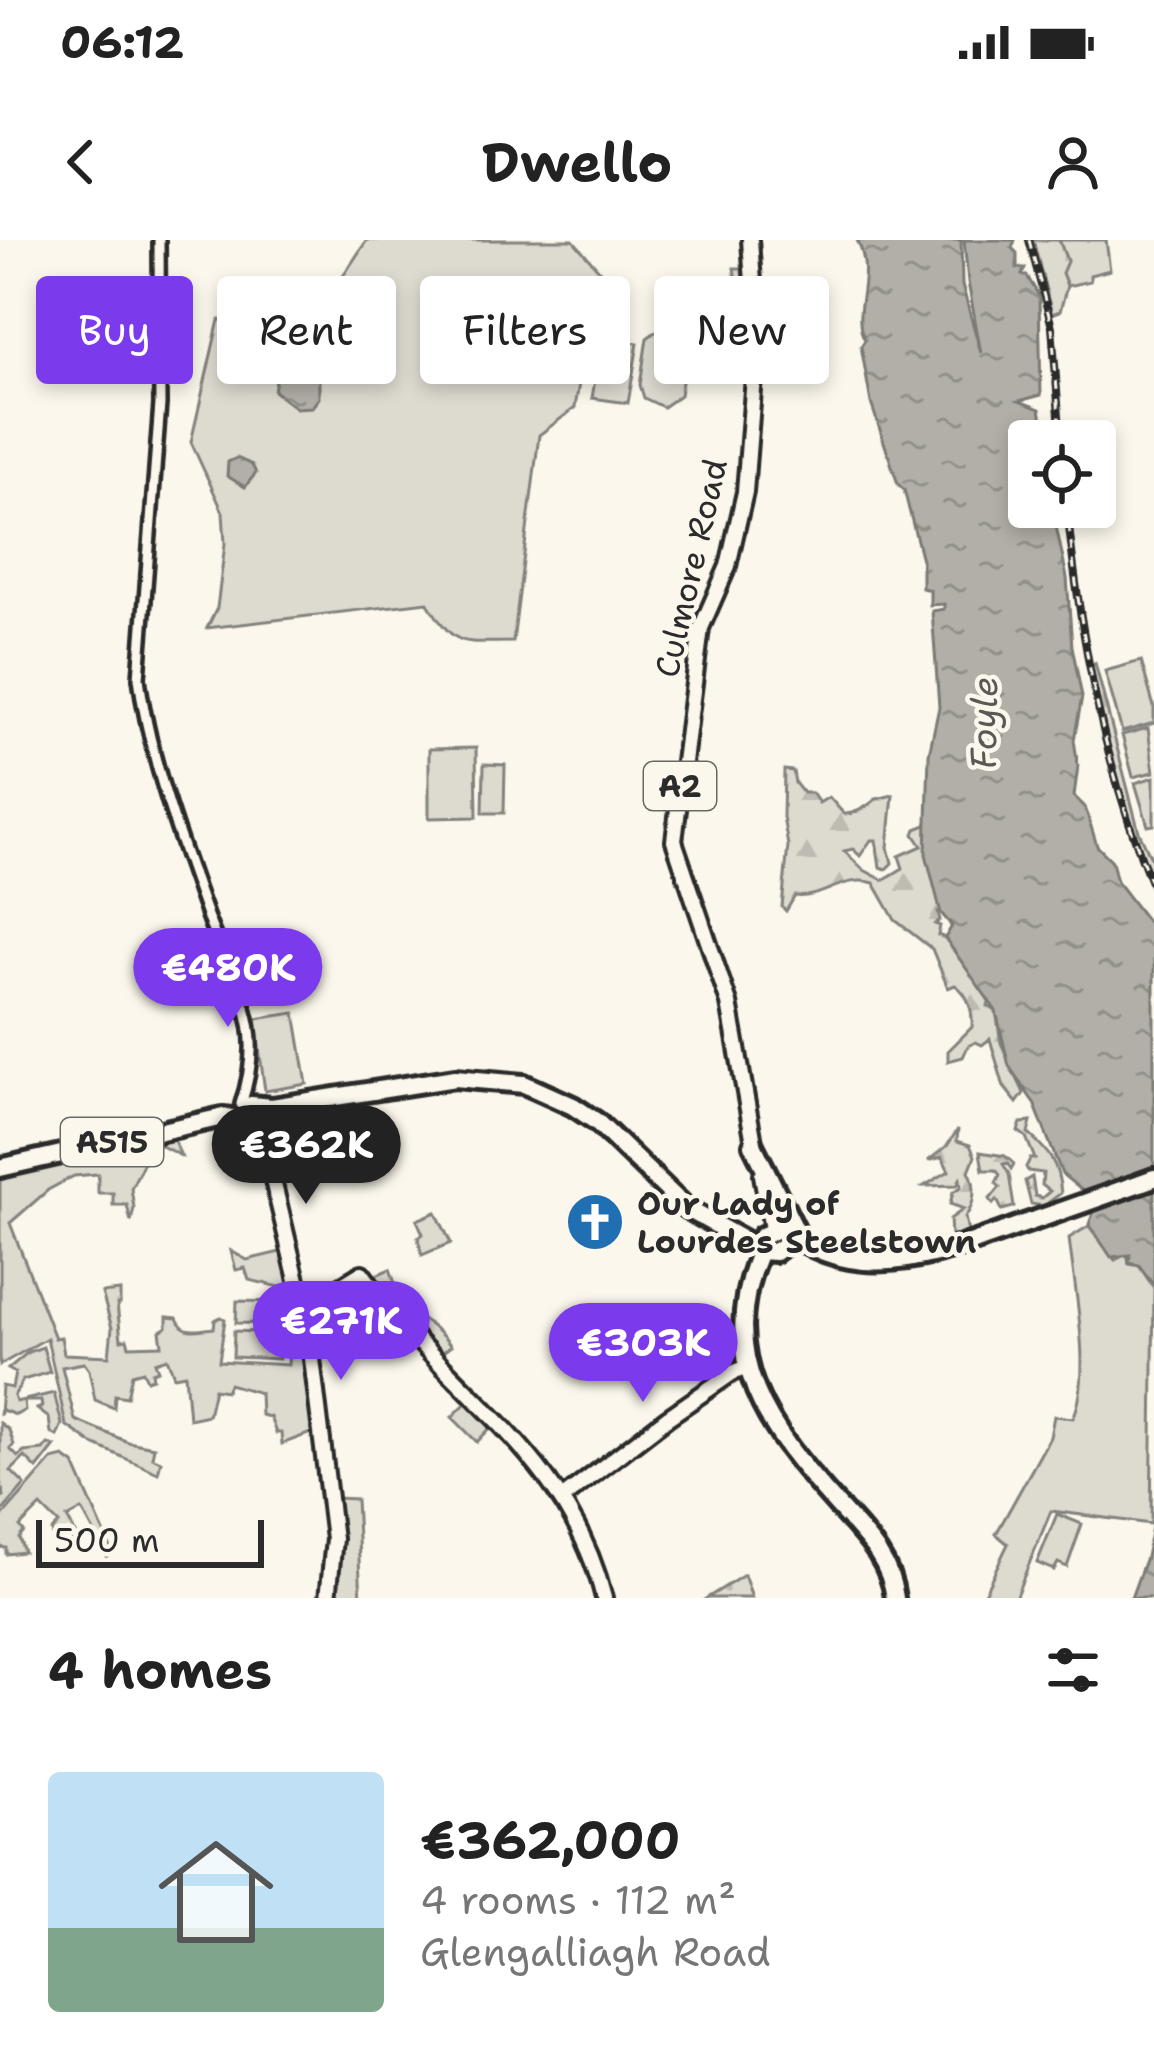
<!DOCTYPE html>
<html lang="en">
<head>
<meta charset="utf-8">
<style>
	:root { --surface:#fff; --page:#f6f6f6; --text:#222; --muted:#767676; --accent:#7c3aed }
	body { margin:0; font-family:"Shantell Sans",sans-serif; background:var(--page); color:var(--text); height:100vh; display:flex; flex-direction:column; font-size:45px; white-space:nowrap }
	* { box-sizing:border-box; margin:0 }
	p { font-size:39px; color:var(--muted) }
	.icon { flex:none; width:66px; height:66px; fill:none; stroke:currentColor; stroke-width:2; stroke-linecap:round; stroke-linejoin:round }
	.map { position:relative; height:1358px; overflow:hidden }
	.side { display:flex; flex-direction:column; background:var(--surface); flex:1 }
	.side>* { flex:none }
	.banner { position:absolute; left:36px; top:36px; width:1083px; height:108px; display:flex; gap:24px }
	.controls { position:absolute; left:1008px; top:180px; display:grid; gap:24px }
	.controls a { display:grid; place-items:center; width:108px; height:108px; border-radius:12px; background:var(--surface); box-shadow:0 6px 18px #0003; font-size:60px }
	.scale { position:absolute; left:36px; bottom:30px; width:228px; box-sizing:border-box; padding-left:12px; border:6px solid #2b2b2b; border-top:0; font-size:33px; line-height:42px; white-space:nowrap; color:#2b2b2b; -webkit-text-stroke:9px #fbf7ec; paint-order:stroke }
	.price { position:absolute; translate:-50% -102px; padding:0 27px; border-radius:42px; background:var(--accent); color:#fff; font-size:39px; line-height:78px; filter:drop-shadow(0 3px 6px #0008) }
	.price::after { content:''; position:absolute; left:50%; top:72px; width:36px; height:27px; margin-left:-18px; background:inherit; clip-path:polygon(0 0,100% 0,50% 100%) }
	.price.current { background:#222; color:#fff }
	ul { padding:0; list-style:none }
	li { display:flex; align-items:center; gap:36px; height:300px; padding:0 48px }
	li span { display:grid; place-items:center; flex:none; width:336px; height:240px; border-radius:12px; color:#555 }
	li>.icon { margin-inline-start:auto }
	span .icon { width:144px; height:144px; fill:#fffc; stroke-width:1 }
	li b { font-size:51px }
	h2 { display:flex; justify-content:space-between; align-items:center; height:144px; padding:0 48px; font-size:51px }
	.chip { padding:0 42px; border-radius:12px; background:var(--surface); box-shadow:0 6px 18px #0003; font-size:42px; line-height:108px }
	.chip.current { background:var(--accent); color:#fff }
	.status { display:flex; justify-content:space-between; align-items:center; height:84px; padding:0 60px; background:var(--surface); direction:ltr }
	.status svg { height:33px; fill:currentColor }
	header { display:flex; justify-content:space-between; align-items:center; height:156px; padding:0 48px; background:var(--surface); font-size:54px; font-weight:700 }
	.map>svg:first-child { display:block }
</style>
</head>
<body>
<div class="status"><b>06:12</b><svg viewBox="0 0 49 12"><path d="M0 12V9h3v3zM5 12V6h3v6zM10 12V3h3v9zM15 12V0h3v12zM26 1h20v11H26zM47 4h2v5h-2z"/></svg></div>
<header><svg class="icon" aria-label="back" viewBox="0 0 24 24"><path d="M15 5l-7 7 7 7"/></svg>Dwello<svg class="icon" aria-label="person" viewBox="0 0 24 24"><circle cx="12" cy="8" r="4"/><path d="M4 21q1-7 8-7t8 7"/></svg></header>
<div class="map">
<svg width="1154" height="1358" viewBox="0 0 1154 1358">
	<defs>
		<pattern id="forest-firs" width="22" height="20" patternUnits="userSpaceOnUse" patternTransform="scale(3)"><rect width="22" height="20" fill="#dddad0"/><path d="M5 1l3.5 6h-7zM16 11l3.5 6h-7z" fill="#bebbb3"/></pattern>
		<pattern id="garden-dots" width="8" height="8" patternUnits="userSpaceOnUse" patternTransform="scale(3)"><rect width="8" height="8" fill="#dddad0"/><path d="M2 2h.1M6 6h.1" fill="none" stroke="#bebbb3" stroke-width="1.8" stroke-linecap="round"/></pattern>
		<pattern id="water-ripples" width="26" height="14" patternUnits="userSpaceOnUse" patternTransform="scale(3)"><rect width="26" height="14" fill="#b1afa7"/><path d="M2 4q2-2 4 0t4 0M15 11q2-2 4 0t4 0" fill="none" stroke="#908f88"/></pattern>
	</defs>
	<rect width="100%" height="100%" fill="#fbf7ec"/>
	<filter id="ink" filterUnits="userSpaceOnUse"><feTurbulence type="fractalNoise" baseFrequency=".00833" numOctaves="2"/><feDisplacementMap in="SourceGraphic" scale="24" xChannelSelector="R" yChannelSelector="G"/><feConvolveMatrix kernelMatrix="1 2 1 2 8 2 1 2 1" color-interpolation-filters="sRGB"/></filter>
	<g filter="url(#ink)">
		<g fill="#dddad0" stroke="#84827e" stroke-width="3">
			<path d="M 367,0 L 573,0 L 626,61 L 585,106 L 575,168 L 539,195 L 513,402 C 459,402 457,409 427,362 L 207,388 L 217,368 L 225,304 L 223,272 L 191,202 L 219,80 L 310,86 Z"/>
			<path d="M 1059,0 L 1106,0 L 1110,30 L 1090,35 L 1090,41 L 1067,46 L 1062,33 L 1067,21 Z"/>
			<path d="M 665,85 L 681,91 L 688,103 L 680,155 L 663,167 L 644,158 L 640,145 L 647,98 Z"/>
			<path d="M 602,98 L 638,103 L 628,163 L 592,158 Z"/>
			<path d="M 1141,421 L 1154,467 L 1154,483 L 1122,492 L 1105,431 Z"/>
			<path d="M 1148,488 L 1154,532 L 1133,537 L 1122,495 Z"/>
			<path d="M 476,508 L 477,577 L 429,578 L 429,509 Z"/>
			<path d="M 484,524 L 505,525 L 504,573 L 483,573 Z"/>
			<path d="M 1154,537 L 1154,585 L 1148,586 L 1135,543 Z"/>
			<path d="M 295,773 L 307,844 L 265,851 L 255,779 Z"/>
			<path d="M 171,894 L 181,916 L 154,902 L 131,948 L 134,968 L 131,982 L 127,965 L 113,965 L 113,953 L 98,953 L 98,934 L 74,936 L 48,950 L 10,983 L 55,1098 L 61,1097 L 64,1114 L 109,1116 L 112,1088 L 102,1053 L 120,1051 L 120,1064 L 117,1064 L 121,1100 L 127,1099 L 129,1106 L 162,1105 L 160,1091 L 167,1087 L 167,1077 L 177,1078 C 184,1096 198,1089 214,1088 L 215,1080 L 221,1077 L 225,1079 L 219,1121 L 288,1125 L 290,1089 L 280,1047 L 249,1040 L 245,1028 L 236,1030 L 231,1011 L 247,1020 L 284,1011 L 290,1013 L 319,1190 L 282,1204 L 281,1193 L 276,1193 L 270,1177 L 261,1175 L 260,1153 L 229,1144 L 226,1151 L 214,1149 L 208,1175 L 189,1179 L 185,1134 L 174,1136 L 167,1118 L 155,1122 L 158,1130 L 152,1132 L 153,1138 L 147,1140 L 143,1131 L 132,1134 L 127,1157 L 115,1155 L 114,1168 L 95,1160 L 89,1130 L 84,1123 L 62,1127 L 75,1180 L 128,1202 L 154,1207 L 152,1217 L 161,1221 L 158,1233 L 91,1203 L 66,1185 L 47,1098 L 0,1125 L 0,936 Z"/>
			<path d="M 436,972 L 451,1003 L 422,1015 L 418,998 L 423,994 L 417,980 Z"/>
			<path d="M 1089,986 L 1115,1020 L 1127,1014 L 1129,1024 L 1139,1026 L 1154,1048 L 1151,1284 L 1051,1271 L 1015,1358 L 982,1358 L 1008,1304 L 996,1294 L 1050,1197 L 1054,1176 L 1073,1178 C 1093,1136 1074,1046 1069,998 Z"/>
			<path d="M 390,1029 L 400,1057 L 411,1067 L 403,1073 L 371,1037 Z"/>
			<path d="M 237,1061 L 279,1062 L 279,1084 L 236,1083 Z"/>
			<path d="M 409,1075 C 422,1075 442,1094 451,1106 L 438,1116 L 405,1078 Z"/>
			<path d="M 234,1091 L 280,1093 L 279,1119 L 233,1117 Z"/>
			<path d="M 43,1107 L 50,1132 L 23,1140 L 14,1156 L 16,1162 L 54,1153 L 62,1184 L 57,1196 L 51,1193 L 49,1178 L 37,1169 L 42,1167 L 41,1161 L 24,1161 L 25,1170 L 16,1175 L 2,1170 L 0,1175 L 2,1146 L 12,1148 L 15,1133 L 8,1129 L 28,1112 Z"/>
			<path d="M 468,1161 L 493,1185 L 477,1202 L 452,1177 Z"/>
			<path d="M 0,1183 L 9,1190 L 14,1205 L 10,1209 L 18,1217 L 24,1212 L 43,1210 L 48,1204 L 55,1206 L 37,1229 L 25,1217 L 11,1231 L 25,1245 L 0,1274 L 0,1258 L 4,1256 L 0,1241 Z"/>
			<path d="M 64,1217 L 74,1224 L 113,1313 L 107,1316 L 82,1270 L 67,1278 L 77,1296 L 65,1310 L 54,1299 L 52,1291 L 59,1284 L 41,1266 L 20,1287 L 24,1292 L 19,1298 L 24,1312 L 6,1314 L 6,1308 L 0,1307 L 0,1279 L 52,1220 Z"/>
			<path d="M 335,1258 L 356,1259 L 361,1358 L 330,1358 Z"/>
			<path d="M 1057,1274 L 1082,1284 L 1067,1327 L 1058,1323 L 1054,1330 L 1037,1323 Z"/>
		</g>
		<g fill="url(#forest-firs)" stroke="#84827e" stroke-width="3">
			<path d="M 1033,0 L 1059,0 L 1067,21 L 1062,33 L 1067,46 L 1060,71 L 1052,74 Z"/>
			<path d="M 1095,423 L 1139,592 L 1154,624 L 1154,650 C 1124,577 1107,502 1090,426 Z"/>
			<path d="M 784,530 L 793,531 L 795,543 L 803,553 L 812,553 L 819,563 L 829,557 L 844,574 C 857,574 868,566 876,559 L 893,555 L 888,607 L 892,623 L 886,629 L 880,627 L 876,600 L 871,600 L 860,616 L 853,609 L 844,611 L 864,630 L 883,640 L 903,628 L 899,616 L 922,606 L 914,594 L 916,589 L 926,585 L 931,573 L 950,673 L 949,682 L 945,673 L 938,672 L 940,680 L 935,684 L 940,686 L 938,695 L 945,698 L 982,750 L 991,755 L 988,766 L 996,771 L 1001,803 L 1024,853 L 1017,863 L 1004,847 L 990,799 L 982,805 L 976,802 L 968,806 L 963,817 L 948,821 L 948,811 L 972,787 C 973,772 969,754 955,745 L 948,748 L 932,709 L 895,680 L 874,643 C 844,634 821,660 795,656 L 786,671 L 782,667 L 788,606 L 783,577 Z"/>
			<path d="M 1031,882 L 1028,893 C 1050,913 1058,922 1061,953 L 1044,966 L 1031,964 L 1025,941 L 1032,937 L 1035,956 L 1042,958 L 1050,951 L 1042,945 L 1043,933 L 1028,931 L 1026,927 L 1030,919 L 1035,919 L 1026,897 L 1018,891 L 1021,883 Z"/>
			<path d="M 958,889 L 957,901 L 970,905 L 975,916 L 969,931 C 977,945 975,965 965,977 L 968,992 L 965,1000 L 957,1001 L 951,996 L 950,979 L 964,969 L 950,964 L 953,952 L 961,947 L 960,939 L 957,945 L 924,946 L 949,931 L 942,917 L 928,921 L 947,906 Z"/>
			<path d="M 980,912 L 1005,916 L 1014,924 L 1011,929 L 1007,923 L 1003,924 L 1009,934 L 1014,967 L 1002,970 L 997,960 L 993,964 L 990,959 L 1000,947 L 996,943 L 1000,935 L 996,930 L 983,930 Z"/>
		</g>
		<g fill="url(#garden-dots)" stroke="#84827e" stroke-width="3">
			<path d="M 734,28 L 742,28 L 745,83 L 696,87 L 695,53 L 737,45 Z"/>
			<path d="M 744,1335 L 752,1358 L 707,1358 Z"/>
		</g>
		<g fill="url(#water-ripples)" stroke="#7b7a75" stroke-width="3">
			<path d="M 857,0 L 961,0 L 962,45 L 981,113 L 968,42 L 964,0 L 1015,0 L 1012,8 L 1017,13 L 1017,28 L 1025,28 L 1022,35 L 1027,36 L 1039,56 L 1041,155 L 1019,161 L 1040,169 L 1046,201 L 1029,201 L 1029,267 L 1052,267 L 1067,338 L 1072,406 L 1082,457 L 1074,500 L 1078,526 L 1074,556 L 1085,567 L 1097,606 L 1112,621 L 1117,642 L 1154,690 L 1154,1046 L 1139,1025 L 1129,1023 L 1130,1015 L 1111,1017 L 1089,984 L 1095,968 L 1091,958 L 1062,934 L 1034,863 L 1009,826 L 996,771 L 945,698 L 952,686 L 941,673 L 926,614 L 929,514 L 939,467 L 932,371 L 944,369 L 944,364 L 930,365 L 930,350 L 922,348 L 922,320 L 904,250 L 898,244 L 871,163 L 861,106 L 865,100 C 849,73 877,37 857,0 Z"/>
			<path d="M 291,126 L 308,128 L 319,138 L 319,158 L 312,167 L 296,168 L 274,151 L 276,139 Z"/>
			<path d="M 237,218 L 252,225 L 256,233 L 245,247 L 227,236 L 228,222 Z"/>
			<path d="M 1154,1277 L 1154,1358 L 1131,1358 L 1146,1317 Z"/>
		</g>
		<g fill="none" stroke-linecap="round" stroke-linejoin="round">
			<defs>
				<path id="minor" d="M 159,0 L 160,164 L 139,438 C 149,516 179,596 205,670 C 231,747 270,777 241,864"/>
				<g id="major">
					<path d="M 750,0 L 757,99 L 745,252 L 728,326 L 701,388 L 674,601 L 729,763 L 756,914"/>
					<path d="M 251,878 L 272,936 L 308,1086 L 334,1299 L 328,1358"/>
					<path d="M 762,935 L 772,989"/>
					<path d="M 302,1059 L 334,1050 L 362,1033 C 444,1151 567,1209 604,1358"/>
					<path d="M 563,1258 L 667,1178 L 732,1133 L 748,1127"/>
				</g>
				<g id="highway">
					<path d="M 251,865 L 272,867 L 455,838 L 524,844 L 573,866 L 597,882 L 686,968 L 759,1009"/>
					<path d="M 753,905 L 798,995"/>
					<path d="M 0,928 L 223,877 L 241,879"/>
					<path d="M 789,993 L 787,1003 L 775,1012 L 760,1011 L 762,996 L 782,987 C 856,1049 941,1014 1021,985 C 1065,970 1110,954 1154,938"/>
					<path d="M 760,1011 C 714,1118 769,1190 838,1266 C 864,1295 890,1318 895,1358"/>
				</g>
			</defs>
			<use href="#minor" stroke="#2b2b2b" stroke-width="18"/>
			<use href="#major" stroke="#2b2b2b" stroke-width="22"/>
			<use href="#highway" stroke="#2b2b2b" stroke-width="26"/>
			<use href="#minor" stroke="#fbf7ec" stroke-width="9"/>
			<use href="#major" stroke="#fbf7ec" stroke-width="14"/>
			<use href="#highway" stroke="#fbf7ec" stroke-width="16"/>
			<defs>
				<g id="rail">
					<path d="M 1029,0 L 1052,87 L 1061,201"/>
					<path d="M 1067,267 C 1080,397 1104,529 1154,650"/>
				</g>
			</defs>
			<use href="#rail" stroke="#2b2b2b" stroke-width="8"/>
			<use href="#rail" stroke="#fbf7ec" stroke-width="3" stroke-dasharray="9" stroke-linecap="butt"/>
		</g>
	</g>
	<defs>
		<symbol id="church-disc" viewBox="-11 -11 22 22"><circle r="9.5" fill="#1f6fb2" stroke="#fbf7ec"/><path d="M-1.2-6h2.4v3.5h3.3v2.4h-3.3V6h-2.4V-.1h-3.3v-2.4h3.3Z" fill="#fff"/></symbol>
	</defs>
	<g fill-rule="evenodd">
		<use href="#church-disc" x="562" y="949" width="66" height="66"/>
	</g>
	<g text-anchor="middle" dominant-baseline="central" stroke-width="9" stroke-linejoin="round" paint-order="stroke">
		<g fill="#fbf7ec" stroke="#696865" stroke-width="3">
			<rect x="644" y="522" width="72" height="48" rx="9"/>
			<rect x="61" y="878" width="102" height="48" rx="9"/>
		</g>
		<g font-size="30" font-weight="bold" fill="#2b2b2b">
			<text x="680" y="546">A2</text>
			<text x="112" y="902">A515</text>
		</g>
		<g font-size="33" fill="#2b2b2b" stroke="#fbf7ec">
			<text transform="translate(691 328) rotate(-77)">Culmore Road</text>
		</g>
		<g font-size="33" font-weight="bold" fill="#2b2b2b" stroke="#fbf7ec" text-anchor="start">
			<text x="637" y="963">Our Lady of<tspan x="637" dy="38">Lourdes Steelstown</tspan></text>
		</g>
		<g font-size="36" font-style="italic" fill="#5a5956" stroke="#fbf7ec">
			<text transform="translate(984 483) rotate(-89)">Foyle</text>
		</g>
	</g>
</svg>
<div class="controls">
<a><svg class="icon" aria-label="locate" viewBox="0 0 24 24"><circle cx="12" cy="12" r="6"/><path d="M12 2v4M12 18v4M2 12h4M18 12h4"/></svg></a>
</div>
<div class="scale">500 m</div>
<b class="price" style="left:228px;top:790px">€480K</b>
<b class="price current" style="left:306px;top:967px">€362K</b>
<b class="price" style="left:341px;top:1143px">€271K</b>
<b class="price" style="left:643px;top:1165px">€303K</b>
<div class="banner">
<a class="chip current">Buy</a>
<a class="chip">Rent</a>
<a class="chip">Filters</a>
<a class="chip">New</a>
</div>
</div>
<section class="side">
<h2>4 homes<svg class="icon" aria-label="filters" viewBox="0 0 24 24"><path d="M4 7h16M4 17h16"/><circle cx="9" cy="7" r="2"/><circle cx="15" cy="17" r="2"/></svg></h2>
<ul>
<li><span style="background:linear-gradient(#bfe0f5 65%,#7fa58c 0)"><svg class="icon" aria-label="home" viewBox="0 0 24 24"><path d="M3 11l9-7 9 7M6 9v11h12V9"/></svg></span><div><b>€362,000</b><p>4 rooms · 112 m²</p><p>Glengalliagh Road</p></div></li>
</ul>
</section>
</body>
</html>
